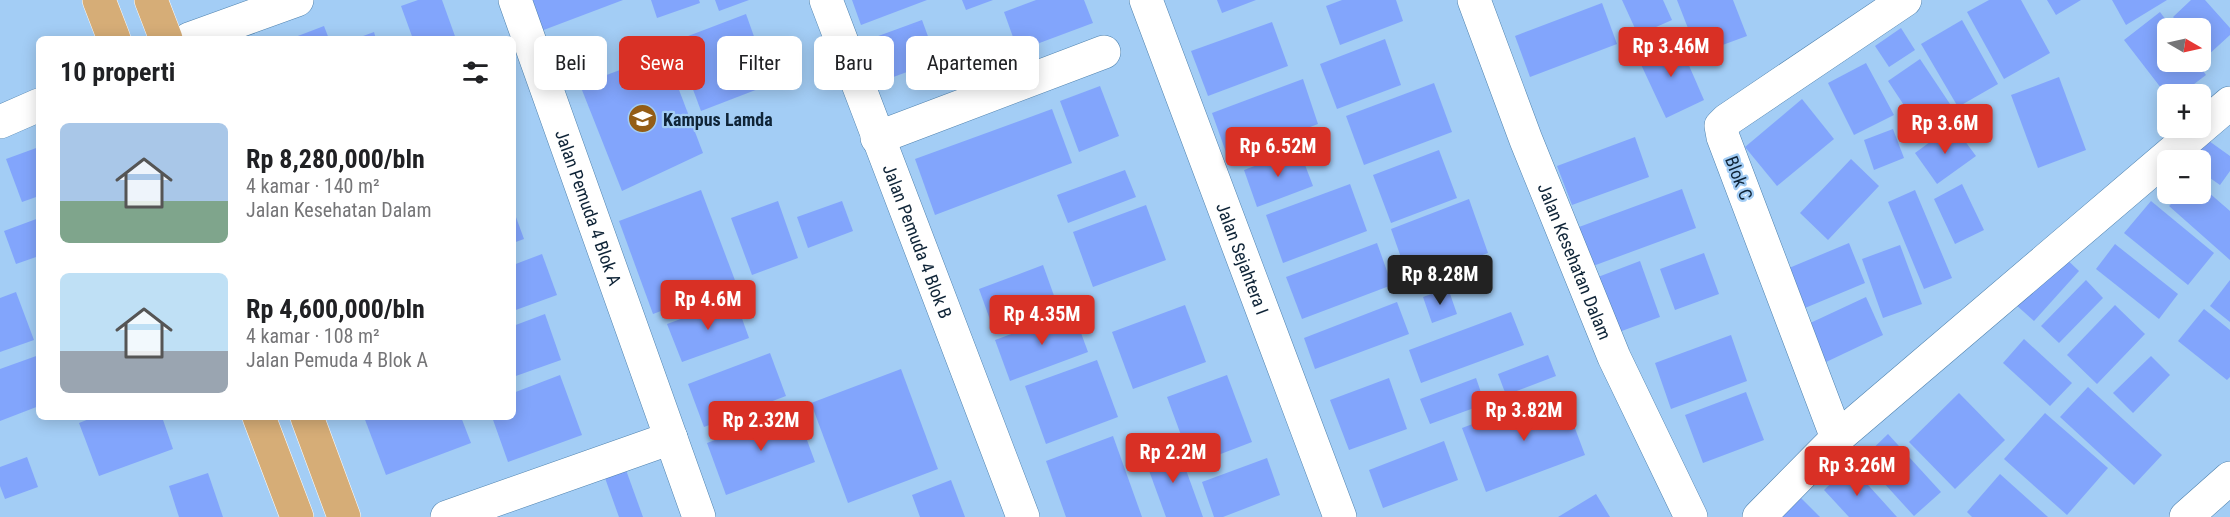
<!DOCTYPE html>
<html lang="id">
<head>
<meta charset="utf-8">
<style>
	:root { --surface:#fff; --page:#f2f2f2; --text:#202124; --muted:#757577; --accent:#d93025 }
	body { margin:0; font-family:"Roboto Condensed",sans-serif; background:var(--page); color:var(--text); height:100vh; display:flex; flex-direction:column; font-size:22px; white-space:nowrap }
	* { box-sizing:border-box; margin:0 }
	p { font-size:20px; color:var(--muted) }
	.icon { flex:none; width:33px; height:33px; fill:none; stroke:currentColor; stroke-width:2; stroke-linecap:round; stroke-linejoin:round }
	.map { position:relative; flex:1; overflow:hidden }
	.sheet { position:absolute; left:36px; top:36px; width:480px; height:384px; display:flex; flex-direction:column; background:var(--surface); border-radius:9px; box-shadow:0 3px 15px #0003 }
	.sheet>* { flex:none }
	.banner { position:absolute; left:534px; top:36px; width:570px; height:54px; display:flex; gap:12px }
	.needle { width:39px; rotate:99deg }
	.tools { position:absolute; left:2157px; top:18px; display:grid; gap:12px }
	.tools a { display:grid; place-items:center; width:54px; height:54px; border-radius:9px; background:var(--surface); box-shadow:0 3px 15px #0003; font-size:30px }
	.price { position:absolute; translate:-50% -51px; padding:0 14px; border-radius:6px; background:var(--accent); color:#fff; font-size:20px; line-height:39px; filter:drop-shadow(0 2px 3px #0008) }
	.price::after { content:''; position:absolute; left:50%; top:36px; width:18px; height:14px; margin-left:-9px; background:inherit; clip-path:polygon(0 0,100% 0,50% 100%) }
	.price.active { background:#222; color:#fff }
	ul { padding:0; list-style:none }
	li { display:flex; align-items:center; gap:18px; height:150px; padding:0 24px }
	li span { display:grid; place-items:center; flex:none; width:168px; height:120px; border-radius:9px; color:#555 }
	li>.icon { margin-inline-start:auto }
	span .icon { width:72px; height:72px; fill:#fffc; stroke-width:1 }
	li b { font-size:26px }
	h2 { display:flex; justify-content:space-between; align-items:center; height:72px; padding:0 24px; font-size:26px }
	.tag { padding:0 21px; border-radius:9px; background:var(--surface); box-shadow:0 3px 15px #0003; font-size:21px; line-height:54px }
	.tag.active { background:var(--accent); color:#fff }
	.map>svg:first-child { display:block }
</style>
</head>
<body>
<div class="map">
<svg width="2230" height="517" viewBox="0 0 2230 517">
	<rect width="100%" height="100%" fill="#a3cdf5"/>
	<g fill="#82a5fc">
		<path d="M 418,0 L 442,0 L 456,39 L 413,39 L 401,6 Z"/>
		<path d="M 530,0 L 623,0 L 541,31 Z"/>
		<path d="M 651,0 L 699,0 L 700,3 L 657,18 Z"/>
		<path d="M 715,0 L 749,0 L 719,11 Z"/>
		<path d="M 852,0 L 927,0 L 861,25 Z"/>
		<path d="M 962,0 L 993,0 L 966,10 Z"/>
		<path d="M 1036,0 L 1084,0 L 1093,23 L 1018,51 L 1004,12 Z"/>
		<path d="M 1217,0 L 1256,0 L 1222,13 Z"/>
		<path d="M 1342,0 L 1396,0 L 1403,21 L 1340,45 L 1326,6 Z"/>
		<path d="M 1622,0 L 1663,0 L 1672,20 L 1638,35 Z"/>
		<path d="M 1677,0 L 1733,0 L 1747,36 L 1698,54 Z"/>
		<path d="M 1989,0 L 2021,0 L 2050,53 L 2004,79 L 1967,12 Z"/>
		<path d="M 2047,0 L 2081,0 L 2056,15 Z"/>
		<path d="M 2112,0 L 2167,0 L 2126,25 Z"/>
		<path d="M 2191,0 L 2205,0 L 2230,28 L 2230,35 L 2207,56 L 2200,48 L 2200,28 L 2183,28 L 2173,17 Z"/>
		<path d="M 1602,3 L 1617,44 L 1530,77 L 1515,36 Z"/>
		<path d="M 2160,12 L 2172,28 L 2168,28 L 2168,62 L 2197,62 L 2206,75 L 2181,94 L 2168,94 L 2168,97 L 2124,40 Z"/>
		<path d="M 746,14 L 771,84 L 701,111 L 675,41 Z"/>
		<path d="M 922,20 L 937,61 L 866,87 L 851,46 Z"/>
		<path d="M 1962,20 L 1998,84 L 1958,107 L 1921,44 Z"/>
		<path d="M 1272,22 L 1288,66 L 1208,96 L 1191,51 Z"/>
		<path d="M 324,26 L 329,39 L 290,39 Z"/>
		<path d="M 1901,28 L 1915,50 L 1889,67 L 1875,46 Z"/>
		<path d="M 374,32 L 376,39 L 355,39 Z"/>
		<path d="M 1677,38 L 1704,100 L 1666,118 L 1637,56 Z"/>
		<path d="M 1385,39 L 1401,85 L 1337,109 L 1320,64 Z"/>
		<path d="M 665,53 L 703,153 L 622,191 L 580,85 Z"/>
		<path d="M 1920,59 L 1954,110 L 1921,131 L 1888,81 Z"/>
		<path d="M 1866,63 L 1894,115 L 1854,135 L 1828,83 Z"/>
		<path d="M 2059,77 L 2086,150 L 2038,168 L 2011,95 Z"/>
		<path d="M 1303,79 L 1318,124 L 1228,158 L 1212,113 Z"/>
		<path d="M 1434,83 L 1452,132 L 1364,165 L 1346,116 Z"/>
		<path d="M 1100,86 L 1119,136 L 1079,152 L 1060,101 Z"/>
		<path d="M 1802,99 L 1834,139 L 1777,186 L 1745,147 Z"/>
		<path d="M 1052,109 L 1072,163 L 935,215 L 915,159 Z"/>
		<path d="M 1953,125 L 1976,156 L 1937,184 L 1915,153 Z"/>
		<path d="M 1893,129 L 1904,158 L 1874,170 L 1864,140 Z"/>
		<path d="M 2202,136 L 2230,156 L 2230,171 L 2220,185 L 2200,171 L 2200,160 L 2186,160 Z"/>
		<path d="M 1635,137 L 1649,177 L 1572,205 L 1557,166 Z"/>
		<path d="M 39,147 L 39,196 L 22,202 L 6,159 Z"/>
		<path d="M 1299,149 L 1313,186 L 1257,207 L 1244,170 Z"/>
		<path d="M 1439,150 L 1457,198 L 1391,223 L 1373,175 Z"/>
		<path d="M 1851,159 L 1879,186 L 1828,240 L 1800,213 Z"/>
		<path d="M 1125,170 L 1136,197 L 1068,223 L 1057,195 Z"/>
		<path d="M 1350,184 L 1367,231 L 1283,263 L 1266,215 Z"/>
		<path d="M 1962,184 L 1984,230 L 1955,244 L 1934,199 Z"/>
		<path d="M 2200,185 L 2230,211 L 2230,260 L 2169,206 L 2181,194 L 2200,194 Z"/>
		<path d="M 1682,189 L 1696,228 L 1593,266 L 1579,227 Z"/>
		<path d="M 701,190 L 736,283 L 653,314 L 619,221 Z"/>
		<path d="M 1915,190 L 1952,278 L 1924,289 L 1888,202 Z"/>
		<path d="M 1469,199 L 1488,253 L 1410,283 L 1391,229 Z"/>
		<path d="M 778,201 L 798,258 L 752,275 L 731,218 Z"/>
		<path d="M 842,201 L 853,231 L 808,248 L 797,217 Z"/>
		<path d="M 2151,201 L 2214,253 L 2188,285 L 2124,233 Z"/>
		<path d="M 1146,205 L 1166,260 L 1093,287 L 1073,232 Z"/>
		<path d="M 513,209 L 524,239 L 513,243 Z"/>
		<path d="M 39,218 L 39,256 L 16,264 L 4,231 Z"/>
		<path d="M 1377,243 L 1392,285 L 1302,319 L 1286,277 Z"/>
		<path d="M 1849,243 L 1865,283 L 1805,308 L 1789,268 Z"/>
		<path d="M 2115,244 L 2178,294 L 2159,319 L 2096,269 Z"/>
		<path d="M 1900,245 L 1922,304 L 1883,318 L 1862,259 Z"/>
		<path d="M 1704,253 L 1719,294 L 1675,310 L 1660,269 Z"/>
		<path d="M 2060,253 L 2079,271 L 2034,321 L 2015,304 Z"/>
		<path d="M 542,254 L 557,295 L 513,311 L 513,265 Z"/>
		<path d="M 1640,261 L 1660,317 L 1619,332 L 1598,277 Z"/>
		<path d="M 1043,265 L 1057,304 L 993,328 L 979,289 Z"/>
		<path d="M 2086,280 L 2103,298 L 2059,343 L 2041,326 Z"/>
		<path d="M 2230,280 L 2230,322 L 2210,306 Z"/>
		<path d="M 1448,288 L 1457,314 L 1432,323 L 1423,297 Z"/>
		<path d="M 16,292 L 34,340 L 0,352 L 0,298 Z"/>
		<path d="M 1866,297 L 1883,335 L 1824,363 L 1806,325 Z"/>
		<path d="M 735,299 L 749,338 L 682,362 L 667,324 Z"/>
		<path d="M 1397,302 L 1409,334 L 1315,369 L 1304,338 Z"/>
		<path d="M 1185,305 L 1206,362 L 1133,389 L 1112,332 Z"/>
		<path d="M 2115,305 L 2145,334 L 2097,384 L 2067,355 Z"/>
		<path d="M 2204,309 L 2230,330 L 2230,377 L 2227,380 L 2178,341 Z"/>
		<path d="M 1073,311 L 1088,352 L 1010,381 L 995,340 Z"/>
		<path d="M 1511,312 L 1524,345 L 1421,383 L 1409,350 Z"/>
		<path d="M 545,314 L 561,360 L 513,377 L 513,326 Z"/>
		<path d="M 1731,335 L 1747,381 L 1671,409 L 1655,363 Z"/>
		<path d="M 2024,339 L 2072,383 L 2050,406 L 2003,363 Z"/>
		<path d="M 770,353 L 786,396 L 704,427 L 688,384 Z"/>
		<path d="M 39,355 L 39,406 L 0,421 L 0,369 Z"/>
		<path d="M 1548,355 L 1556,376 L 1506,395 L 1498,374 Z"/>
		<path d="M 2151,356 L 2170,375 L 2133,413 L 2113,393 Z"/>
		<path d="M 1097,360 L 1118,417 L 1046,444 L 1025,386 Z"/>
		<path d="M 901,369 L 938,469 L 848,503 L 811,403 Z"/>
		<path d="M 560,375 L 582,435 L 508,462 L 492,417 L 513,417 L 513,393 Z"/>
		<path d="M 1227,375 L 1252,442 L 1192,465 L 1167,397 Z"/>
		<path d="M 1389,378 L 1407,429 L 1349,450 L 1330,400 Z"/>
		<path d="M 1476,378 L 1485,404 L 1430,424 L 1420,399 Z"/>
		<path d="M 2088,387 L 2162,455 L 2134,485 L 2060,417 Z"/>
		<path d="M 1561,391 L 1585,455 L 1486,492 L 1462,428 Z"/>
		<path d="M 1746,392 L 1764,440 L 1703,463 L 1685,415 Z"/>
		<path d="M 1959,393 L 2005,440 L 1955,489 L 1909,442 Z"/>
		<path d="M 796,410 L 815,462 L 726,495 L 707,443 Z"/>
		<path d="M 2045,413 L 2108,468 L 2067,515 L 2004,459 Z"/>
		<path d="M 94,417 L 162,417 L 173,449 L 99,476 L 79,423 Z"/>
		<path d="M 364,417 L 461,417 L 471,443 L 386,475 Z"/>
		<path d="M 1888,434 L 1941,492 L 1914,516 L 1862,459 Z"/>
		<path d="M 1113,436 L 1142,517 L 1066,517 L 1046,461 Z"/>
		<path d="M 1444,441 L 1458,480 L 1383,508 L 1369,470 Z"/>
		<path d="M 1177,445 L 1203,517 L 1166,517 L 1144,457 Z"/>
		<path d="M 27,457 L 38,487 L 5,499 L 0,486 L 0,467 Z"/>
		<path d="M 1267,458 L 1280,495 L 1223,517 L 1214,517 L 1202,482 Z"/>
		<path d="M 1850,465 L 1897,517 L 1849,517 L 1824,490 Z"/>
		<path d="M 626,470 L 643,517 L 619,517 L 605,478 Z"/>
		<path d="M 208,473 L 223,517 L 179,517 L 169,486 Z"/>
		<path d="M 2000,474 L 2048,517 L 1972,517 L 1967,512 Z"/>
		<path d="M 951,480 L 965,517 L 920,517 L 912,495 Z"/>
		<path d="M 1596,494 L 1610,517 L 1558,517 Z"/>
		<path d="M 1800,497 L 1820,517 L 1780,517 Z"/>
	</g>
	<g fill="none" stroke-linecap="round" stroke-linejoin="round">
		<defs>
			<g id="minor">
				<path id="s1" d="M 515,0 L 699,517"/>
				<path id="s2" d="M 826,0 L 1023,517"/>
				<path id="s3" d="M 1146,0 L 1340,517"/>
				<path id="s4" d="M 1474,0 L 1526,140 L 1614,357 L 1691,517"/>
				<path d="M 189,39 L 297,0"/>
				<path d="M 0,122 L 39,105"/>
				<path d="M 877,138 L 1104,52"/>
				<path d="M 1837,438 L 1723,137 L 1721,126 L 1727,120 L 1905,0"/>
				<path d="M 447,517 L 671,438"/>
				<path d="M 1759,517 L 1837,438 L 2230,103"/>
				<path d="M 2186,517 L 2230,478"/>
			</g>
			<g id="major">
				<path d="M 99,0 L 114,39"/>
				<path d="M 151,0 L 166,39"/>
				<path d="M 259,417 L 297,517"/>
				<path d="M 307,417 L 344,517"/>
			</g>
		</defs>
		<use href="#minor" stroke="#4d81ae" stroke-width="34"/>
		<use href="#major" stroke="#fff" stroke-width="34"/>
		<use href="#minor" stroke="#fff" stroke-width="33"/>
		<use href="#major" stroke="#d6ad77" stroke-width="33"/>
	</g>
	<defs>
		<symbol id="university-disc" viewBox="-11 -11 22 22"><circle r="9.5" fill="#945d16" stroke="#a3cdf5"/><path d="M0-5L7-2L0 1L-7-2ZM-4 1L0 2.5L4 1V4Q0 6-4 4Z" fill="#fff"/></symbol>
	</defs>
	<g fill-rule="evenodd">
		<use href="#university-disc" x="626" y="102" width="33" height="33"/>
	</g>
	<g text-anchor="middle" dominant-baseline="central" stroke-width="4.5" stroke-linejoin="round" paint-order="stroke">
		<g font-size="18" font-weight="bold" fill="#0f2437" stroke="#a3cdf5" text-anchor="start">
			<text x="663" y="119">Kampus Lamda</text>
		</g>
		<g font-size="18" fill="#0f2437" stroke="#a3cdf5">
			<text transform="translate(1739 178) rotate(69)">Blok C</text>
			<text stroke="none"><textPath href="#s1" startOffset="220">Jalan Pemuda 4 Blok A</textPath></text>
			<text stroke="none"><textPath href="#s2" startOffset="258">Jalan Pemuda 4 Blok B</textPath></text>
			<text stroke="none"><textPath href="#s3" startOffset="276">Jalan Sejahtera I</textPath></text>
			<text stroke="none"><textPath href="#s4" startOffset="280">Jalan Kesehatan Dalam</textPath></text>
		</g>
	</g>
</svg>
<div class="tools">
<a><svg class="needle" viewBox="-14 -14 28 28"><path d="M0-13l5 13h-10z" fill="#e53935"/><path d="M0 13l5-13h-10z" fill="#757577"/></svg></a>
<a>+</a>
<a>−</a>
</div>
<b class="price" style="left:1671px;top:78px">Rp 3.46M</b>
<b class="price" style="left:1945px;top:155px">Rp 3.6M</b>
<b class="price" style="left:1278px;top:178px">Rp 6.52M</b>
<b class="price active" style="left:1440px;top:306px">Rp 8.28M</b>
<b class="price" style="left:708px;top:331px">Rp 4.6M</b>
<b class="price" style="left:1042px;top:346px">Rp 4.35M</b>
<b class="price" style="left:1524px;top:442px">Rp 3.82M</b>
<b class="price" style="left:761px;top:452px">Rp 2.32M</b>
<b class="price" style="left:1173px;top:484px">Rp 2.2M</b>
<b class="price" style="left:1857px;top:497px">Rp 3.26M</b>
<div class="banner">
<a class="tag">Beli</a>
<a class="tag active">Sewa</a>
<a class="tag">Filter</a>
<a class="tag">Baru</a>
<a class="tag">Apartemen</a>
</div>
<section class="sheet">
<h2>10 properti<svg class="icon" aria-label="filters" viewBox="0 0 24 24"><path d="M4 7h16M4 17h16"/><circle cx="9" cy="7" r="2"/><circle cx="15" cy="17" r="2"/></svg></h2>
<ul>
<li><span style="background:linear-gradient(#a9c7e8 65%,#7fa58c 0)"><svg class="icon" aria-label="home" viewBox="0 0 24 24"><path d="M3 11l9-7 9 7M6 9v11h12V9"/></svg></span><div><b>Rp 8,280,000/bln</b><p>4 kamar · 140 m²</p><p>Jalan Kesehatan Dalam</p></div></li>
<li><span style="background:linear-gradient(#bfe0f5 65%,#9aa5b1 0)"><svg class="icon" aria-label="home" viewBox="0 0 24 24"><path d="M3 11l9-7 9 7M6 9v11h12V9"/></svg></span><div><b>Rp 4,600,000/bln</b><p>4 kamar · 108 m²</p><p>Jalan Pemuda 4 Blok A</p></div></li>
</ul>
</section>
</div>
</body>
</html>
